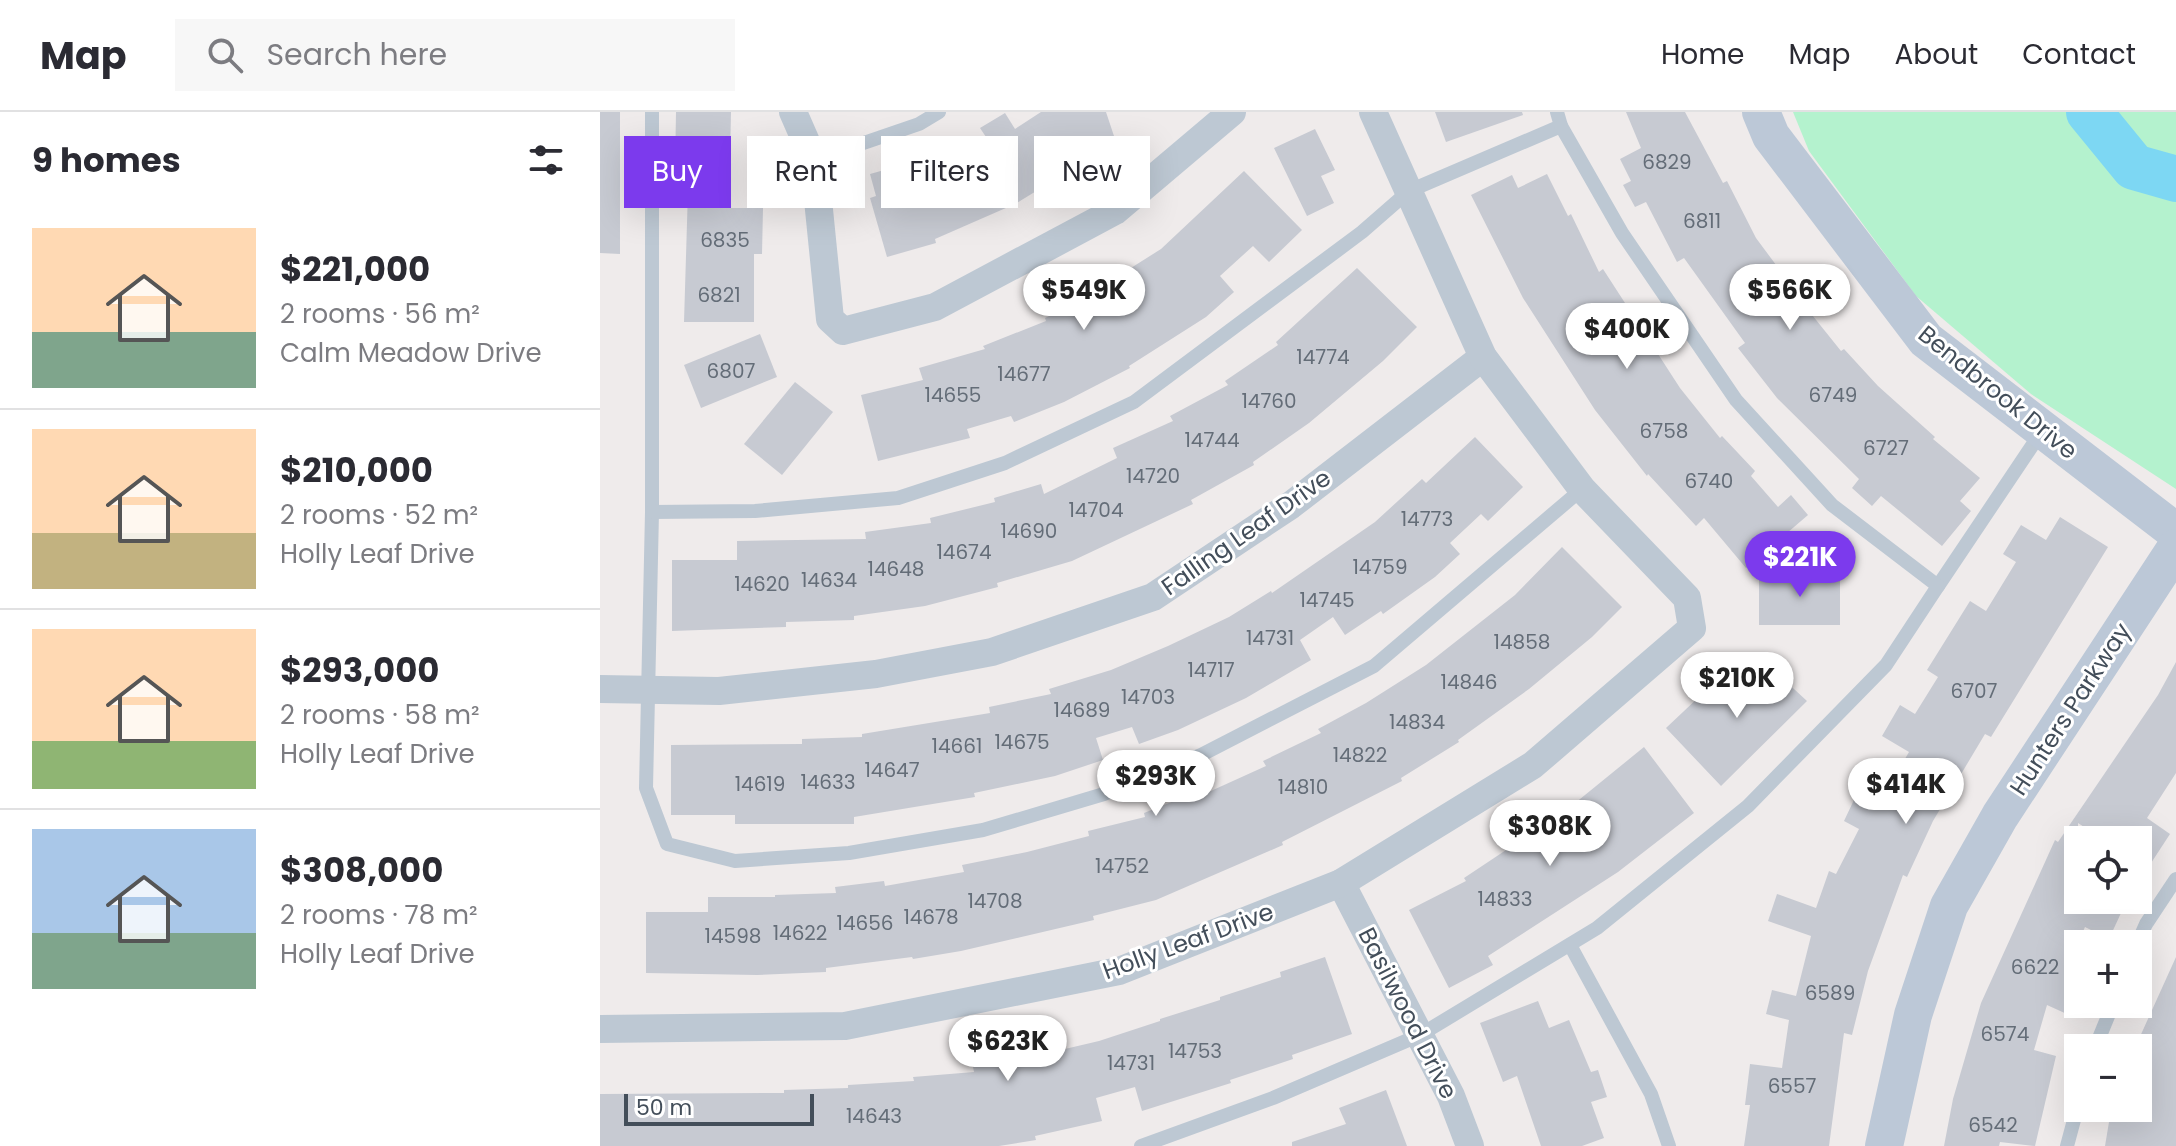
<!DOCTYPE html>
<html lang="en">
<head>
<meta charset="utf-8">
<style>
	:root { --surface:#fff; --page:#f7f7f7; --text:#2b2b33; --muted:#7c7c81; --line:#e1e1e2; --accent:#7c3aed }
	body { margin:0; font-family:Poppins,sans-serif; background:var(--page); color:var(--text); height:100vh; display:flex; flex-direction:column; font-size:30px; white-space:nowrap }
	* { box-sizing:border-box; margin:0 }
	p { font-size:26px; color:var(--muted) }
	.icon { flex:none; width:44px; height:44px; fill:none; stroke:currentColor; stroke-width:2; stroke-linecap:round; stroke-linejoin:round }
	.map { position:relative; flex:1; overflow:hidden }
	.sheet { display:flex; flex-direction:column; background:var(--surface); width:600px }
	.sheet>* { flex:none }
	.banner { position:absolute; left:24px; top:24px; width:760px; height:72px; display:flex; gap:16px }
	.tools { position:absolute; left:1464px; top:714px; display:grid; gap:16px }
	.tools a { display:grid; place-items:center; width:88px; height:88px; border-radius:0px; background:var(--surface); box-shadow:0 8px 32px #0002; font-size:40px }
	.scale { position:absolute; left:24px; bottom:20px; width:190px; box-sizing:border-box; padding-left:8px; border:4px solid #434e5a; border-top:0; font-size:22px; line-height:28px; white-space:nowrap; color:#434e5a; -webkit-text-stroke:6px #fff; paint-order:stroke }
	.price { position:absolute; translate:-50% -68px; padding:0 18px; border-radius:28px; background:#fff; color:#222; font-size:26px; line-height:52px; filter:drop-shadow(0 2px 4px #0008) }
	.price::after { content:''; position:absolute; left:50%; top:48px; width:24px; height:18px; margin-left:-12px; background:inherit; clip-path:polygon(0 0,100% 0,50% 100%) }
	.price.active { background:var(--accent); color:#fff }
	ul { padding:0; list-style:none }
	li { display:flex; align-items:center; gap:24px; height:200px; padding:0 32px }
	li+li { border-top:2px solid var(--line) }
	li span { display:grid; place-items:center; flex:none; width:224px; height:160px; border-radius:0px; color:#555 }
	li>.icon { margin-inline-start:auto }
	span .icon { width:96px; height:96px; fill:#fffc; stroke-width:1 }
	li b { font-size:34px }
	h2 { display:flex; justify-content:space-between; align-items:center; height:96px; padding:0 32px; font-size:34px }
	.tag { padding:0 28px; border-radius:0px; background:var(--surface); box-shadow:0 8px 32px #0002; font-size:28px; line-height:72px }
	.tag.active { background:var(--accent); color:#fff }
	header { display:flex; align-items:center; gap:48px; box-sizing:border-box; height:112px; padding:0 40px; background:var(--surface); border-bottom:2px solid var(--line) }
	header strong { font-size:38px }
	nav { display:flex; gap:44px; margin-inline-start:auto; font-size:28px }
	.search { width:560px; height:72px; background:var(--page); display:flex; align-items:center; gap:20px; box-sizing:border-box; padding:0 28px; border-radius:0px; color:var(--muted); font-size:30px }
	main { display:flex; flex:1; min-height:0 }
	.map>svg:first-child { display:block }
</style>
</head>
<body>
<header>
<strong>Map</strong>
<div class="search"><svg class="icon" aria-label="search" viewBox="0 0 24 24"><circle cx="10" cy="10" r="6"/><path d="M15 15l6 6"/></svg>Search here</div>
<nav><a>Home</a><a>Map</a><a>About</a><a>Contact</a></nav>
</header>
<main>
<section class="sheet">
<h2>9 homes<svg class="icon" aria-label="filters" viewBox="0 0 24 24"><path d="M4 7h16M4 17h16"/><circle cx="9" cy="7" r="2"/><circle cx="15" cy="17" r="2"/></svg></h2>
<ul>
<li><span style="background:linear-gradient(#ffd9b3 65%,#7fa58c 0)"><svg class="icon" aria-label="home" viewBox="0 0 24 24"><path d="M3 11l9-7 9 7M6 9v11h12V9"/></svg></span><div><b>$221,000</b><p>2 rooms · 56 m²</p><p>Calm Meadow Drive</p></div></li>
<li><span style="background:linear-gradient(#ffd9b3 65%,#c2b280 0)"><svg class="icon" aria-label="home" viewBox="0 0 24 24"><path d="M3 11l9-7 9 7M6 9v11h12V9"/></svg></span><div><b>$210,000</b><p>2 rooms · 52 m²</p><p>Holly Leaf Drive</p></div></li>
<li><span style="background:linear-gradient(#ffd9b3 70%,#8fb573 0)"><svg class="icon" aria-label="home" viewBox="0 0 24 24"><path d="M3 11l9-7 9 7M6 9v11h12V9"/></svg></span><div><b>$293,000</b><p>2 rooms · 58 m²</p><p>Holly Leaf Drive</p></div></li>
<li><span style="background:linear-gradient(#a9c7e8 65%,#7fa58c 0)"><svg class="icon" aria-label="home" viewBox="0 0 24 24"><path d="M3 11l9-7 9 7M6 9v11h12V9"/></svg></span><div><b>$308,000</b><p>2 rooms · 78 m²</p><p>Holly Leaf Drive</p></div></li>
</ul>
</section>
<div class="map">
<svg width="1576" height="1034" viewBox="0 0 1576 1034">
	<rect width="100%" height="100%" fill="#efebeb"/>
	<path fill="#b4f2ce" d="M 1193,0 L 1576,0 L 1576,377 L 1431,282 L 1316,184 L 1209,39 Z"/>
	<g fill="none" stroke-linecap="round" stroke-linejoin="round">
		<path stroke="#7dd7f3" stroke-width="46" d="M 1489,0 L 1534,55 L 1576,67"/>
	</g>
	<g fill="#c7cad2">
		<path d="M 0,0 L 20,0 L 20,142 L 0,141 Z"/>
		<path d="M 76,0 L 131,0 L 129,96 L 163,96 L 162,142 L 154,142 L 154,210 L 84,210 L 88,78 L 82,77 L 83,58 L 75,58 Z"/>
		<path d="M 441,0 L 506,0 L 515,27 L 458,46 L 467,60 L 415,92 L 335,127 L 336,131 L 287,145 L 270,86 L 276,84 L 270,62 L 313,50 L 315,55 L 386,25 L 380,16 L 405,1 L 415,17 Z"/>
		<path d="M 835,0 L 922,0 L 923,3 L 846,30 Z"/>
		<path d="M 1026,0 L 1085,0 L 1123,71 L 1127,69 L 1156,126 L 1182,161 L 1180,163 L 1241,239 L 1244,237 L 1278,274 L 1335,325 L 1333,327 L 1380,366 L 1360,389 L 1371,399 L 1342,434 L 1281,384 L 1272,394 L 1252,376 L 1259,367 L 1177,286 L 1138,236 L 1145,231 L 1084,146 L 1077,150 L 1046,90 L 1035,95 L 1023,73 L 1031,69 L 1020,47 L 1041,36 Z"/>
		<path d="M 715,17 L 735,58 L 721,64 L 734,91 L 707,104 L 674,36 Z"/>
		<path d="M 644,59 L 702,118 L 669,150 L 653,134 L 620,164 L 634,180 L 606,205 L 529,254 L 530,256 L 464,290 L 414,310 L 411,304 L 367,317 L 370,326 L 278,349 L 261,283 L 323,268 L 319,256 L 385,237 L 383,234 L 446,209 L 445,206 L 506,176 L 504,173 L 561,137 Z"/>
		<path d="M 947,62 L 968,104 L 971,102 L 999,160 L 1003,157 L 1080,276 L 1120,326 L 1122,324 L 1155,359 L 1151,364 L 1178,395 L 1191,383 L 1208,403 L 1146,456 L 1104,406 L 1096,414 L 1048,362 L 1047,364 L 995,298 L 923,186 L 871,83 L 912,63 L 918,76 Z"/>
		<path d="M 757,156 L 817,215 L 783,249 L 709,311 L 653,350 L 654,353 L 591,388 L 593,392 L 472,449 L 397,471 L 398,475 L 325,494 L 254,504 L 254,508 L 186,510 L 186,515 L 72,519 L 72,448 L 137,448 L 137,429 L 266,427 L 265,420 L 331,411 L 330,406 L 395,390 L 394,386 L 441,372 L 444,382 L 517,346 L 513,336 L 573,309 L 570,304 L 628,273 L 625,269 L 678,233 L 676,230 Z"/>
		<path d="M 160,222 L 177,265 L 101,296 L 84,253 Z"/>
		<path d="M 195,270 L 233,300 L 182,363 L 144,332 Z"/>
		<path d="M 875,325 L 923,375 L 888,409 L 881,402 L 850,431 L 860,442 L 835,465 L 783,502 L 781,499 L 745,523 L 733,505 L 700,528 L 711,548 L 646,586 L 578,618 L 539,632 L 532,615 L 496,626 L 503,648 L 455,664 L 374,681 L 375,685 L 254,705 L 254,712 L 135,712 L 135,703 L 71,703 L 71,633 L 202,632 L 202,627 L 262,625 L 262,622 L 390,601 L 389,595 L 451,582 L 449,577 L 511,558 L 568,534 L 629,505 L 671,479 L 672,481 L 775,410 L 822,367 L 826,371 Z"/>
		<path d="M 1460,405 L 1508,435 L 1391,625 L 1385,622 L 1333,709 L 1307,765 L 1303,763 L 1268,859 L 1252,923 L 1244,921 L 1229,1034 L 1144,1034 L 1150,993 L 1145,993 L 1150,952 L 1182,956 L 1189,908 L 1166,902 L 1172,878 L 1196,884 L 1211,824 L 1168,809 L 1177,782 L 1216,796 L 1229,759 L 1236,762 L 1259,717 L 1244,709 L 1261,673 L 1283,684 L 1309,640 L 1282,624 L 1300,593 L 1315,602 L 1338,565 L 1327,558 L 1370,489 L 1386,499 L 1416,450 L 1403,442 L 1421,413 L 1446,428 Z"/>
		<path d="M 962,435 L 1022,495 L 992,525 L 929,577 L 858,628 L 859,630 L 801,666 L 802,669 L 682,730 L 683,733 L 556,788 L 493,804 L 494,808 L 361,839 L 313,847 L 312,845 L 226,856 L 226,860 L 157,863 L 46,861 L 46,800 L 108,800 L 108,785 L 175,785 L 175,783 L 236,781 L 235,775 L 284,769 L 285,774 L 364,760 L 362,753 L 427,740 L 489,724 L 488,719 L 545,705 L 544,701 L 589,683 L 591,688 L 666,654 L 663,649 L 721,621 L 718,617 L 766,591 L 826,553 L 915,483 Z"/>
		<rect x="1159" y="461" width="81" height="52"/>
		<path d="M 1157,543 L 1207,589 L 1121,674 L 1066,616 L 1101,583 L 1110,592 Z"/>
		<path d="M 1576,550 L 1576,661 L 1547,706 L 1570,722 L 1538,771 L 1538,728 L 1504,728 L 1478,711 L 1478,788 L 1527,788 L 1509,827 L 1485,815 L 1469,853 L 1478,857 L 1478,883 L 1469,903 L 1447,893 L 1434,938 L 1456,944 L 1435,1034 L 1400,1030 L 1399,1034 L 1344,1034 L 1353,987 L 1381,891 L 1455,728 L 1458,730 L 1558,583 Z"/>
		<path d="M 1044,635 L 1094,701 L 1018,760 L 888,844 L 893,853 L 849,876 L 809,798 L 866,769 L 864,766 L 969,696 Z"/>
		<path d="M 725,845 L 752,922 L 692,943 L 693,947 L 630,968 L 631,971 L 542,999 L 535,975 L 496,986 L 502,1009 L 435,1024 L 436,1028 L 399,1034 L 0,1034 L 0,982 L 184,981 L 184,978 L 248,976 L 248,973 L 314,969 L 313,965 L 374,960 L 373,955 L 435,946 L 435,944 L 499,929 L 560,909 L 560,907 L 620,888 L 620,885 L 681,865 L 680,860 Z"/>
		<path d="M 1576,845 L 1576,1034 L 1505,1034 L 1511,998 L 1538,1002 L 1538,929 Z"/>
		<path d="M 938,889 L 949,916 L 969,908 L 991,960 L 998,958 L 1007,985 L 991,990 L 1004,1026 L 982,1034 L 941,1034 L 917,964 L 903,970 L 880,911 Z"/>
		<path d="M 786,978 L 807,1034 L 692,1034 L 692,1030 L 746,1012 L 739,996 Z"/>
	</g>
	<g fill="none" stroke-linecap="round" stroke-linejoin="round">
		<g stroke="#bdc8d3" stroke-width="14">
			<path d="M 52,0 L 52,400 L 46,676 L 67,732 L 135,749 L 249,741 L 383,718 L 504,682 L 601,643 L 774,554 L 982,377"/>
			<path d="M 214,48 L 319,12 L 339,0"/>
			<path d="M 52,400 L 155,399 L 298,386 L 405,351 L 534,290 L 762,120 L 809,79 L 961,14 L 957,0"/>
			<path d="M 1338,474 L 1442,319"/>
			<path d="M 1537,832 L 1546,812 L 1576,767"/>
			<path d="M 970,833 L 1051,982 L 1069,1034"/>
			<path d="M 1495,936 L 1513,892"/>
			<path d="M 541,1034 L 673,986 L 820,923 L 997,816 L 1148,694 L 1286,553 L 1338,474 L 1232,393 L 1136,288 L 1022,121 L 961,14"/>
			<path d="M 1467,1034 L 1478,993"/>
		</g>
		<g stroke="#bdc8d3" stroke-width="28">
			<path d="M 193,0 L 214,48 L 230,207 L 243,219 L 335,195 L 515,99 L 632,0"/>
			<path d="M 0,577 L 119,579 L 276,562 L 392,540 L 553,485 L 691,393 L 883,245"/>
			<path d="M 741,771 L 851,984 L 870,1034"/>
			<path d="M 0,917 L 245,914 L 519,859 L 741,771 L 933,653 L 1092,516 L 1087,486 L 982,377 L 883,245 L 773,0"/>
		</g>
		<g stroke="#bcc8d7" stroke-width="38">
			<path d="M 1161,0 L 1171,24 L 1326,228 L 1576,420"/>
			<path d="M 1284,1034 L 1313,903 L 1349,794 L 1400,704 L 1576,436"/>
		</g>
	</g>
	<g text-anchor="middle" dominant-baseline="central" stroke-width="6" stroke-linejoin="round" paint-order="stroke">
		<g font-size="20" fill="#646d78">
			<text x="1067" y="50">6829</text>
			<text x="1102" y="109">6811</text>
			<text x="125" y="128">6835</text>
			<text x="119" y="183">6821</text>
			<text x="723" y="245">14774</text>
			<text x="131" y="259">6807</text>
			<text x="424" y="262">14677</text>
			<text x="353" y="283">14655</text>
			<text x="1233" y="283">6749</text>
			<text x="669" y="289">14760</text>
			<text x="1064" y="319">6758</text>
			<text x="612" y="328">14744</text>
			<text x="1286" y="336">6727</text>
			<text x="553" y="364">14720</text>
			<text x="1109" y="369">6740</text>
			<text x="496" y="398">14704</text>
			<text x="827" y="407">14773</text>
			<text x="429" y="419">14690</text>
			<text x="364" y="440">14674</text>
			<text x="780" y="455">14759</text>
			<text x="296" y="457">14648</text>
			<text x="229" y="468">14634</text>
			<text x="162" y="472">14620</text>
			<text x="727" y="488">14745</text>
			<text x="670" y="526">14731</text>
			<text x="922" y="530">14858</text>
			<text x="611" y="558">14717</text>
			<text x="869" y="570">14846</text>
			<text x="1374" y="579">6707</text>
			<text x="548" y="585">14703</text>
			<text x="482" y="598">14689</text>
			<text x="817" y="610">14834</text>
			<text x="422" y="630">14675</text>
			<text x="357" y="634">14661</text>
			<text x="760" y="643">14822</text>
			<text x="292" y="658">14647</text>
			<text x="228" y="670">14633</text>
			<text x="160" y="672">14619</text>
			<text x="703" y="675">14810</text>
			<text x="522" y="754">14752</text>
			<text x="905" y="787">14833</text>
			<text x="395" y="789">14708</text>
			<text x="331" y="805">14678</text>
			<text x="265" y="811">14656</text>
			<text x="200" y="821">14622</text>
			<text x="133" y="824">14598</text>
			<text x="1435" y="855">6622</text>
			<text x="1230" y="881">6589</text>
			<text x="1405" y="922">6574</text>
			<text x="595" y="939">14753</text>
			<text x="531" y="951">14731</text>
			<text x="1192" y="974">6557</text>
			<text x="274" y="1004">14643</text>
			<text x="1393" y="1013">6542</text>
		</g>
		<g font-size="24" fill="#434e5a" stroke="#fff">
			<text transform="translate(1398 280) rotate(39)">Bendbrook Drive</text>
			<text transform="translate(646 420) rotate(-35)">Falling Leaf Drive</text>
			<text transform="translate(1470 597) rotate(-57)">Hunters Parkway</text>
			<text transform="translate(588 829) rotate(-20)">Holly Leaf Drive</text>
			<text transform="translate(808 901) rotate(63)">Basilwood Drive</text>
		</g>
	</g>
</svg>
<div class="tools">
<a><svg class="icon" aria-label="locate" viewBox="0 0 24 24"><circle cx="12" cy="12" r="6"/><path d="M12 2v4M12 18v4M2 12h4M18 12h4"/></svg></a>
<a>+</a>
<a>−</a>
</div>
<div class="scale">50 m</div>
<b class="price" style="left:484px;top:220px">$549K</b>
<b class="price" style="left:1190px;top:220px">$566K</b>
<b class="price" style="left:1027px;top:259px">$400K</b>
<b class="price active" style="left:1200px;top:487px">$221K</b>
<b class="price" style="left:1137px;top:608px">$210K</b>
<b class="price" style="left:556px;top:706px">$293K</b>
<b class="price" style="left:1306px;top:714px">$414K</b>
<b class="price" style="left:950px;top:756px">$308K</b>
<b class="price" style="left:408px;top:971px">$623K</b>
<div class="banner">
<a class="tag active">Buy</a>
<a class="tag">Rent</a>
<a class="tag">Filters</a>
<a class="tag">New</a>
</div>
</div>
</main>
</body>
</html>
